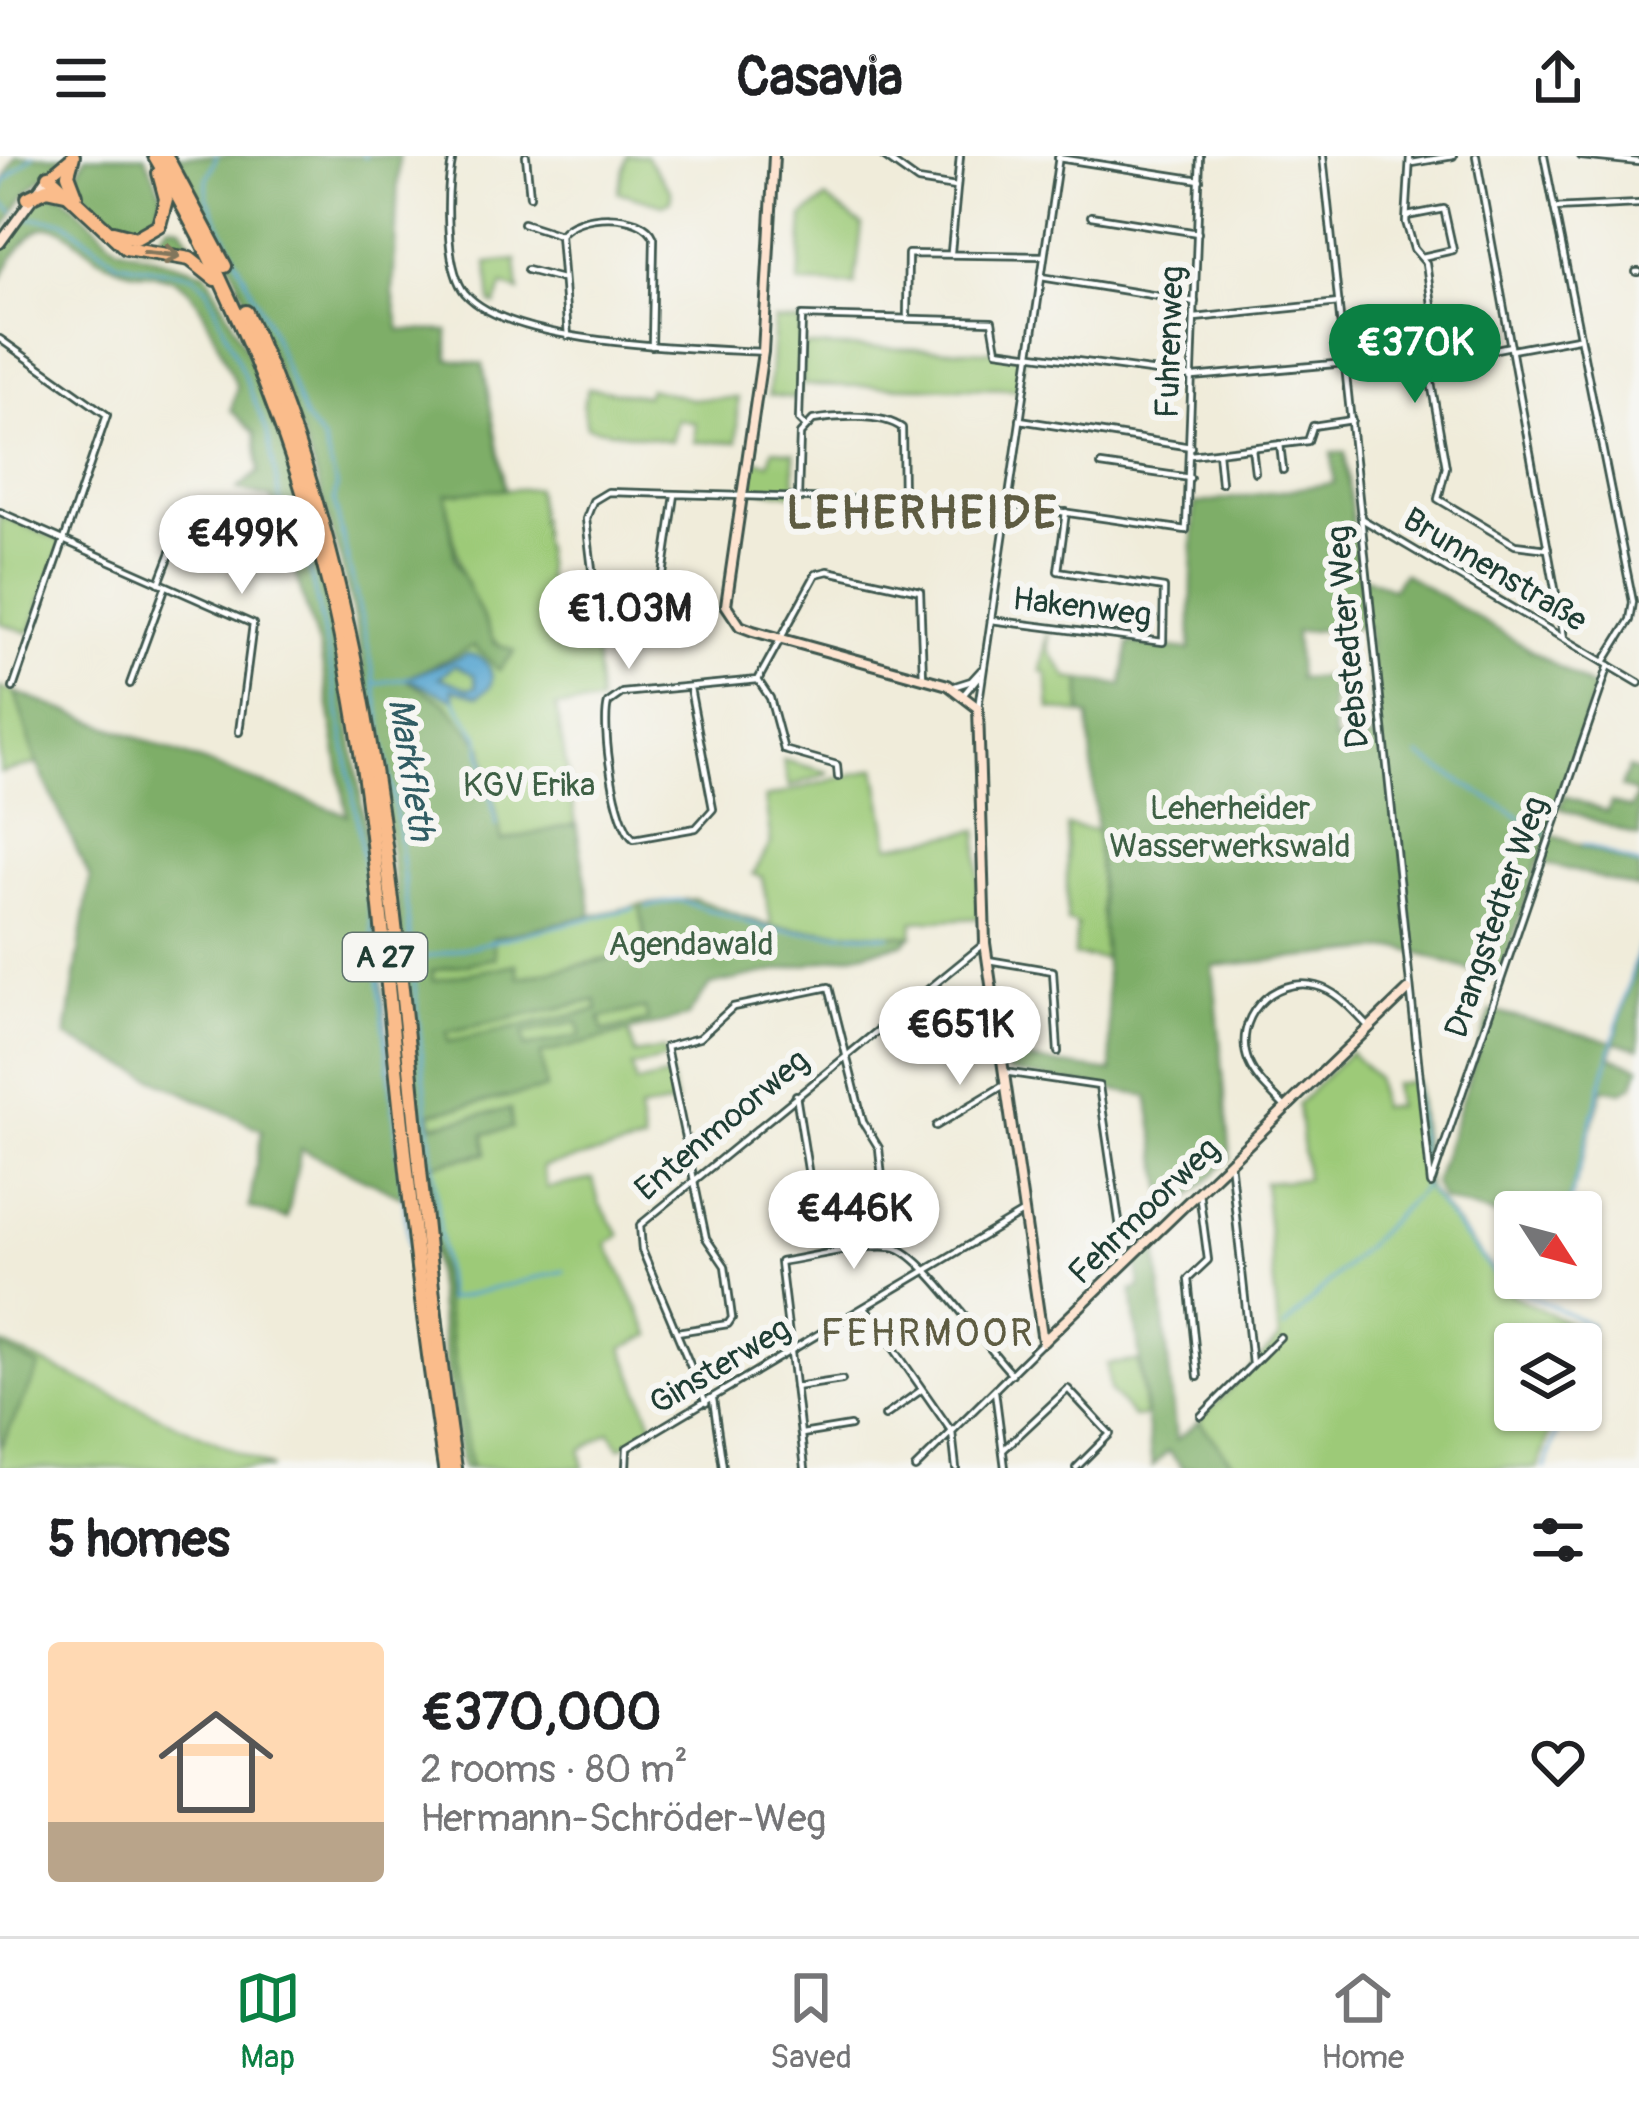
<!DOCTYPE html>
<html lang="en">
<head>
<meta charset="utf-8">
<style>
	:root { --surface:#fff; --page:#f2f2f2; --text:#202124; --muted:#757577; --line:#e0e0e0; --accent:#0b8043 }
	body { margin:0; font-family:Pangolin,sans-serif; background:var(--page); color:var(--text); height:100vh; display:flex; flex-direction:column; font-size:45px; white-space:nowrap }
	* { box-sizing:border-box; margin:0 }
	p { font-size:39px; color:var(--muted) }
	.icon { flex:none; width:66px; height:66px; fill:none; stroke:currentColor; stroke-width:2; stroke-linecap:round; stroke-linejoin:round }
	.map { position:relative; height:1312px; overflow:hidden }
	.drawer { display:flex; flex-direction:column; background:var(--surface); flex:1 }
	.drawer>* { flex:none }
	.needle { width:78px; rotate:126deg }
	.controls { position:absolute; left:1494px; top:1035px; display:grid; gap:24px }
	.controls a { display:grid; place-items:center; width:108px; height:108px; border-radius:12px; background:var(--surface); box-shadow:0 3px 9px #0004; font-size:60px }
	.price { position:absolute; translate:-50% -102px; padding:0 27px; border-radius:42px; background:#fff; color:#222; font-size:39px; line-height:78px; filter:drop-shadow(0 3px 6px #0008) }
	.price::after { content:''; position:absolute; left:50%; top:72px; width:36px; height:27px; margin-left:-18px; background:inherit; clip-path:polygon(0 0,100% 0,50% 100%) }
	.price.active { background:var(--accent); color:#fff }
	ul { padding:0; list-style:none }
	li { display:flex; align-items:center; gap:36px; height:300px; padding:0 48px }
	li+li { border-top:3px solid var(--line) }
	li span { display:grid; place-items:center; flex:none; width:336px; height:240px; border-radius:12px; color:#555 }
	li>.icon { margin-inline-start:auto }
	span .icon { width:144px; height:144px; fill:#fffc; stroke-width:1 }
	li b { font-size:51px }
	h2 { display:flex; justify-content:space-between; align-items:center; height:144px; padding:0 48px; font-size:51px }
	header { display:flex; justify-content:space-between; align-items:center; height:156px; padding:0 48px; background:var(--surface); font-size:54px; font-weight:700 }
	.dock { display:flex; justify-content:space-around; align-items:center; height:168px; border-top:3px solid var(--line); background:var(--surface); font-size:33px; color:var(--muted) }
	.dock a { display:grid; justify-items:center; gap:6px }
	.dock .active { color:var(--accent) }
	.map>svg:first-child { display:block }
</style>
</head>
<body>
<header><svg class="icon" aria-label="menu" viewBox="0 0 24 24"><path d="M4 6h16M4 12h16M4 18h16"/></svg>Casavia<svg class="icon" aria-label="share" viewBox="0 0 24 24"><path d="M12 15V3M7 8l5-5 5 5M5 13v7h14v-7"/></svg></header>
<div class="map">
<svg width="1639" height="1312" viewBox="0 0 1639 1312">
	<rect width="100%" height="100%" fill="#f6f6f2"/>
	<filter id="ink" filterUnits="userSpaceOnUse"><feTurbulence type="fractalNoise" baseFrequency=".00833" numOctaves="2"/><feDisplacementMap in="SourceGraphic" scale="24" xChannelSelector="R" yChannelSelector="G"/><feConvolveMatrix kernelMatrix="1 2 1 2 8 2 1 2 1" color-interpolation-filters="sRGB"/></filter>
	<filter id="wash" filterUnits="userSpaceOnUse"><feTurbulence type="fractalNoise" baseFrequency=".004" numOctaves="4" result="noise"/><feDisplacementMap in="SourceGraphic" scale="48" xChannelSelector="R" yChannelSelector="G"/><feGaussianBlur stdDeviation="2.7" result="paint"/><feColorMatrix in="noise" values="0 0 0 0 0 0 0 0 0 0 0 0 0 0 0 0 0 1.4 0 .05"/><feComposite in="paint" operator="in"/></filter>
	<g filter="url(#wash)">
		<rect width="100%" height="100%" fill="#f0ecda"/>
		<g fill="#9dca78" stroke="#5e8456" stroke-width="3">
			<path d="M 627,0 L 646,0 L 671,35 L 671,45 L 663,49 L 618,36 Z"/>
			<path d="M 826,43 L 862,69 L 855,129 L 799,128 L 803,61 Z"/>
			<path d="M 516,104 L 519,135 L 503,129 L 496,149 L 491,147 L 487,107 Z"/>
			<path d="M 774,164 L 801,166 L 799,243 L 769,239 Z"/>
			<path d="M 803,190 L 996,195 L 1024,197 L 1019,233 L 803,229 Z"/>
			<path d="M 588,232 L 646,240 L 649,232 L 692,243 L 738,242 L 737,286 L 695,286 L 695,267 L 677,263 L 671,285 L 587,271 L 583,250 Z"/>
			<path d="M 773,293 L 794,297 L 795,339 L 749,331 L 754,304 L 769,307 Z"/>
			<path d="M 536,332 L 551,460 L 586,457 L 584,433 L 591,433 L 599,547 L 556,551 L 576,668 L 502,685 L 483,590 L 445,547 L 405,523 L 474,490 L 499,513 L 514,497 C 469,481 452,380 446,337 Z"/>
			<path d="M 0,359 L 63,386 L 30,477 L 0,467 Z"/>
			<path d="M 1048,475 L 1049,494 L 1068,522 L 1081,524 L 1081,558 L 1050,553 L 1047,517 L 1041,515 Z"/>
			<path d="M 0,532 L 15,536 L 37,608 L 0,617 Z"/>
			<path d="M 783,604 L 828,616 L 827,618 L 789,631 Z"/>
			<path d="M 876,612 L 890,690 L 978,674 L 979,762 L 913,765 L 912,780 L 772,771 L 762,721 L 753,718 L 771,687 L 765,642 Z"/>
			<path d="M 1067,670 L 1096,674 L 1105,803 L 1074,800 L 1077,768 L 1067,766 Z"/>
			<path d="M 640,749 L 648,794 L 518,822 L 516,808 L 433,826 L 432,815 L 495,802 L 492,782 Z"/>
			<path d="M 597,844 L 599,854 L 448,887 L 446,876 Z"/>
			<path d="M 646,851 L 649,865 L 602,876 L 599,862 Z"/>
			<path d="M 578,865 L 582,880 L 525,892 L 522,877 Z"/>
			<path d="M 629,876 L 635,898 L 664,893 L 667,903 L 632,911 L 636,928 L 670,920 L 676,947 L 639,955 L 644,987 L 542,1011 L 547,1032 L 593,1023 L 599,1047 L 620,1079 L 607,1088 L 651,1179 L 623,1192 L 654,1272 L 620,1292 L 610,1276 L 581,1294 L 583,1312 L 471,1312 L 435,1085 L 429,1009 L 485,998 L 484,978 L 511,972 L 510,954 L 432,969 L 430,957 L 545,933 L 540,898 Z"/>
			<path d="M 1350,896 L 1376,922 L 1380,951 L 1396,950 L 1393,928 L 1416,925 L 1428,1033 L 1512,1139 L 1583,1174 L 1578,1188 L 1515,1188 L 1515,1254 L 1557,1254 L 1538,1312 L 1237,1312 L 1199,1265 L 1279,1183 L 1264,1026 L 1306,1023 L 1298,948 Z"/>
			<path d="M 0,1187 L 272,1312 L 0,1312 Z"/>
			<path d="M 1138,1205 L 1145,1260 L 1133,1261 L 1110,1235 L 1107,1208 Z"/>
		</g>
		<g fill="#7eae68" stroke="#4e764e" stroke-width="3" fill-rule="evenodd">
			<path d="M 16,0 L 65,0 L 27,36 L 0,78 L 0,32 Z"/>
			<path d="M 86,0 L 145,0 L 162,38 L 155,67 L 132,77 L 98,55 L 75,21 Z"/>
			<path d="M 176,0 L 399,0 L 393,137 L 400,174 L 448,175 L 448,203 L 483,208 L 505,333 L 446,338 L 455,403 L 495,487 L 515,495 L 499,514 L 474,490 L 405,523 L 445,547 L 483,590 L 502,685 L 576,668 L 592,759 L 493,782 L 495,802 L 432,815 L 433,825 L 516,808 L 519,822 L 647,795 L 640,749 L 695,743 L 772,771 L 912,780 L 903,788 L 710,829 L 687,861 L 541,898 L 546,933 L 430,957 L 433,969 L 510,953 L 512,972 L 484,978 L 486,997 L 429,1009 L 435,1085 L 471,1312 L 462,1312 C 415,1040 411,762 360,491 C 327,318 259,155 176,0 ZM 596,844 L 598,854 L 448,886 L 447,876 ZM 645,852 L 648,865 L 603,876 L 600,862 ZM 578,866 L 581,880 L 525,891 L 523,877 Z"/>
			<path d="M 45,37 L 63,39 L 118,91 L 206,116 C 360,383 369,741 404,1042 L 301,993 L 287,1063 L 249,1052 L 262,974 L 66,881 L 90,722 L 37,608 L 15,536 L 347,659 L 320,495 L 271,342 L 237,333 L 259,316 L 255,277 L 231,254 L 237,231 C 223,203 211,163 192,138 C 173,114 148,121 123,113 C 66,96 55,21 0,124 C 0,84 15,62 45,37 Z"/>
			<path d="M 169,68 L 181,70 L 193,89 L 190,95 L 135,89 L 156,83 Z"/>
			<path d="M 1345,296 L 1358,418 L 1393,433 L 1403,417 L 1595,533 L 1499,823 L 1401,792 L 1213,810 L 1231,1002 L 1168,1061 L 1148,940 L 1008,916 L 1006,901 L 1112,916 L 1089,560 L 1081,558 L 1081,524 L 1122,529 L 1129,487 L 1190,494 L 1194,348 L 1334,327 L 1332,297 ZM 1367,471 L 1375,582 L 1334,585 L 1329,521 L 1298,523 L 1295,476 Z"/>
			<path d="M 1629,612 L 1639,616 L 1639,681 L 1560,652 L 1565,640 L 1607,656 L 1611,646 L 1631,653 L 1637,638 L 1621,631 Z"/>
			<path d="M 1551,679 L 1639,710 L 1639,733 L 1541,706 Z"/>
			<path d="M 1639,795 L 1639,892 L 1615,886 L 1611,901 L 1639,911 L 1634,928 L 1622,936 L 1603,932 L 1567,1056 L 1515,1056 L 1515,1065 L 1442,1044 L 1434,1028 L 1491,855 L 1614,886 Z"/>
			<path d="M 1156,1082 L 1176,1284 L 1199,1265 L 1237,1312 L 1183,1312 L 1168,1295 L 1152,1311 L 1132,1134 L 1140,1133 L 1137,1101 Z"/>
			<path d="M 0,1191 L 40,1211 L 0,1292 Z"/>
		</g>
		<path fill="#57a5d0" stroke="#3b7182" stroke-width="3" fill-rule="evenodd" d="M 468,498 C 485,500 496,515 490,531 L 478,540 L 452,533 L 455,544 L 406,522 ZM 455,509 L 474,519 L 476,531 L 468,533 L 439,521 Z"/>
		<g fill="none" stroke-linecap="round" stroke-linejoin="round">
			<g stroke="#57a5d0" stroke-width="3">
				<path d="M 217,0 L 207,22 L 207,42 L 270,172 L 305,263 L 323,285 L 337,330 L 334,344 L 371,504 L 399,677 L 447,1144 L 564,1115"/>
				<path d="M 363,0 L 365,1"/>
				<path d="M 0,43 L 5,25 L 33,0"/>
				<path d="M 1,45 L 13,56"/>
				<path d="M 21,61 L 64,65 L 117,106 L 194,119 L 208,133 L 267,275 L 281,349 L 295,356 C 378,667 390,994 438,1312"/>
				<path d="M 377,527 L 409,522"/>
				<path d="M 454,543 L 479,581 L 497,670"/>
				<path d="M 1419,600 L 1545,677"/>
				<path d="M 1583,688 L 1639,709"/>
				<path d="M 647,751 L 678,744 L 771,774 L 890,780"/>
				<path d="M 414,804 L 634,752"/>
				<path d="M 1428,1035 L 1507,1134"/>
				<path d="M 1567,1056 L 1639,790"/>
				<path d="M 1524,1122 L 1517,1133 L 1591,1169 L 1581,1199"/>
				<path d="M 1284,1172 L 1424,1031 L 1413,926"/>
				<path d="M 1545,1312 L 1564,1254"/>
			</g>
		</g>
	</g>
	<g filter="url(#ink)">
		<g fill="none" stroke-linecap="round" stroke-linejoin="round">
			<defs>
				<g id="street">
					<path d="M 453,0 C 446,32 444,111 465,137 C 510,190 695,192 763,196"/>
					<path d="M 526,0 L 530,40"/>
					<path d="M 883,0 L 918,25 L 956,31"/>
					<path d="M 1323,0 L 1431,1028"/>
					<path d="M 1410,0 L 1406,66 L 1414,93 L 1426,107 L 1437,184 L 1428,209 L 1446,311 L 1438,343 L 1515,389 L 1548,393"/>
					<path d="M 1476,0 L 1564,482"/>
					<path d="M 1544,0 L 1633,446 L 1630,464 L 1604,506"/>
					<path d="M 1581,0 L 1639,6"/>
					<path d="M 1058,2 L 1200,24"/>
					<path d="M 1412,7 L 1453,0"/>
					<path d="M 1554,52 L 1639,48"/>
					<path d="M 1091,60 L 1198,77"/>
					<path d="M 1407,60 L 1444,53 L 1453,94 L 1422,101"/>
					<path d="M 523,67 L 560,79"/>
					<path d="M 951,96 L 960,0"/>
					<path d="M 527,114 L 562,123"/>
					<path d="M 1636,116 L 1639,116"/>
					<path d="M 1041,121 L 1195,146"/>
					<path d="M 907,159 L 908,98 L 1044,100"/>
					<path d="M 1195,162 L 1339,147"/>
					<path d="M 568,180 L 560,79 C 576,56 643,54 654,82 L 652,190"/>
					<path d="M 0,183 L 107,259 L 13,532"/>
					<path d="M 1512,194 L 1577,182"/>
					<path d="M 1344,196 L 1418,189 L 1446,203 L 1511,190"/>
					<path d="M 1020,264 L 1191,291"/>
					<path d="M 805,270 L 799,264 L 802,160 L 992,165 L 997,194 L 1193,221 L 1345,207"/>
					<path d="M 1280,288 L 1283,314"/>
					<path d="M 1252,292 L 1255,316"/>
					<path d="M 1218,296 L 1221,327"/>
					<path d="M 1191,299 L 1308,285 L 1313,270 L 1352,264"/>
					<path d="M 1101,309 L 1190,322"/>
					<path d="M 675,339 L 660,439 L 642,449 L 602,447 L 595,439 L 586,363 L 593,345 L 608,336 L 1007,348 L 1186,374 L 1200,0"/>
					<path d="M 798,341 L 800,278 L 813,264 C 837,260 882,257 902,272 L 903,343"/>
					<path d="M 0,356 L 253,468 L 239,576"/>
					<path d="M 1362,363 L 1639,527"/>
					<path d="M 159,427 L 180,373"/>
					<path d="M 991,464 L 1163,486 L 1164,432 L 1058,415 L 1066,356"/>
					<path d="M 758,524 L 770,542 L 784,594 L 837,609 L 838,621"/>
					<path d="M 130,528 L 165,432"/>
					<path d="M 952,531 L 971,525 L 981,514"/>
					<path d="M 690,532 L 713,653 L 696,672 L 634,683 C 615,670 601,571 608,547 L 622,537 L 758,524 L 816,418 L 828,415 L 920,435 L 923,522"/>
					<path d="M 964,538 L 979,520"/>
					<path d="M 978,552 L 1059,0"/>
					<path d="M 988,804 L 1053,815 L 1058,896"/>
					<path d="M 1004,916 L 1099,930 L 1125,1106"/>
					<path d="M 1285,951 C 1273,938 1256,924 1249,907 C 1231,864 1272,819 1316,830 C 1338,835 1353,855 1369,871"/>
					<path d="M 936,970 L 1006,928"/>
					<path d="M 1230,1005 L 1252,1208"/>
					<path d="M 1432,1025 L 1609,509"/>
					<path d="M 865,1151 L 952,1276 L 956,1312"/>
					<path d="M 677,1176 L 728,1168 L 732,1162 L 725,1110 L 706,1082 L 666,891 L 699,882 L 733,851 L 829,831 L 863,966 L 879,992 L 884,1042 L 814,1051 L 796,939"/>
					<path d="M 1198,1221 L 1188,1123 L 1208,1104 L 1199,1036"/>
					<path d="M 795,1231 L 842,1224"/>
					<path d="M 995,1235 L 1005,1312"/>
					<path d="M 713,1243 L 723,1312"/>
					<path d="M 706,1247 L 642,1094 L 640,1069 L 985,787"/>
					<path d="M 885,1260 L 920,1235"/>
					<path d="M 1201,1260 L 1280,1181"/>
					<path d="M 802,1278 L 850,1270"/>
					<path d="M 1003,1294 L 1068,1233 L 1110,1278 L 1076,1312"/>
					<path d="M 626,1312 L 627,1292 L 1024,1056"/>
					<path d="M 805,1312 L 780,1106 C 814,1101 857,1088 892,1091 C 922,1094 985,1191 1012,1218"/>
					<path d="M 915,1312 L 1043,1186"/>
				</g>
				<g id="secondary">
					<path d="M 774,0 L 763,196 L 726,449 L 740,470 L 753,475 L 948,529 L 978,552 L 985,787 L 1043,1186"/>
					<path d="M 0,87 L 48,21"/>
					<path d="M 1044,1185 L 1408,834"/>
				</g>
				<path id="primary" d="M 49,20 L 73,0"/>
				<g id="highway">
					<path d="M 73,0 L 68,18 L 76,39"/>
					<path d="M 155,0 C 235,137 294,283 331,437 C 364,576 377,719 391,860 C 406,1011 422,1162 445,1312"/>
					<path d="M 166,0 L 225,110"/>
					<path d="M 49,20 L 126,92 L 190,103 L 215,123"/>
					<path d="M 28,42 L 47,33 L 65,37"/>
					<path d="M 113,76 L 136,82 L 159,69 L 166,43 L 159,17"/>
					<path d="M 246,156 C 408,510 397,931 455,1312"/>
				</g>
			</defs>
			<use href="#street" stroke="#3e574d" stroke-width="10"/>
			<use href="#secondary" stroke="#3e574d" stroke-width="14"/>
			<use href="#primary" stroke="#3e574d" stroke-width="15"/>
			<use href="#highway" stroke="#3e574d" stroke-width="18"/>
			<use href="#street" stroke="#fff" stroke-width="4.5"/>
			<use href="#secondary" stroke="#fde4d1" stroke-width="8"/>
			<use href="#primary" stroke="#fabc8b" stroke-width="9"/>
			<use href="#highway" stroke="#fabc8b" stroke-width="12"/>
		</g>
		<defs><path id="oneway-shaft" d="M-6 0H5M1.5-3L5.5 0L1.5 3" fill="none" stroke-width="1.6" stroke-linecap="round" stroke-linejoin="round" transform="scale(3)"/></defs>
		<use stroke="#82765b" href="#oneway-shaft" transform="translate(162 98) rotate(6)"/>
	</g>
	<g text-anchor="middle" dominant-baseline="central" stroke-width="12" stroke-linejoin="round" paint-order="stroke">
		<rect fill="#f6f6f2" stroke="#60746d" stroke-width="3" x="343" y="777" width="84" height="48" rx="9"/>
		<g font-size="30" font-weight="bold" fill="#1f3d34">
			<text x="385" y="801">A 27</text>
		</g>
		<g font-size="33" fill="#1f3d34" stroke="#f6f6f2">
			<text transform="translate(1170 186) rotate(-88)">Fuhrenweg</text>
			<text transform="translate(1495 414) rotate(31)">Brunnenstraße</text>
			<text transform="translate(1082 451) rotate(7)">Hakenweg</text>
			<text transform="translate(1348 481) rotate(-95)">Debstedter Weg</text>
			<text transform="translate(1496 761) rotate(-71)">Drangstedter Weg</text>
			<text transform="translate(722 969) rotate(-40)">Entenmoorweg</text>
			<text transform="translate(1144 1055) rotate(-44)">Fehrmoorweg</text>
			<text transform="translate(720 1210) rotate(-31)">Ginsterweg</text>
		</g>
		<g font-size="33" fill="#3e6045" stroke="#f6f6f2">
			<text x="529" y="629">KGV Erika</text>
			<text x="1230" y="652">Leherheider<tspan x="1230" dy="38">Wasserwerkswald</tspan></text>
			<text x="691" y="788">Agendawald</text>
		</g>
		<g font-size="36" font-style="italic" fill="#305c63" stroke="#f6f6f2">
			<text transform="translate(411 613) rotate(81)">Markfleth</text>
		</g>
		<g font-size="39" letter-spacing="3" fill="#5e5c42" stroke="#f6f6f2">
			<text x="928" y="1177">FEHRMOOR</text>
		</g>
		<g font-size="45" font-weight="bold" letter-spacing="3" fill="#5e5c42" stroke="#f6f6f2">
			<text x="923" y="358">LEHERHEIDE</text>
		</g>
	</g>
</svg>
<div class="controls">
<a><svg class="needle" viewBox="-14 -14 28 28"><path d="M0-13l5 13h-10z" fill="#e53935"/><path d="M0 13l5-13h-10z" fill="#757577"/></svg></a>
<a><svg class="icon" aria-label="layers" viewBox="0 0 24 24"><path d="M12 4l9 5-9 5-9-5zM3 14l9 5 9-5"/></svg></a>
</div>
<b class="price active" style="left:1415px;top:250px">€370K</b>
<b class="price" style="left:242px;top:441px">€499K</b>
<b class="price" style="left:629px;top:516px">€1.03M</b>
<b class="price" style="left:960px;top:932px">€651K</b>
<b class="price" style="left:854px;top:1116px">€446K</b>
</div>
<section class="drawer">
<h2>5 homes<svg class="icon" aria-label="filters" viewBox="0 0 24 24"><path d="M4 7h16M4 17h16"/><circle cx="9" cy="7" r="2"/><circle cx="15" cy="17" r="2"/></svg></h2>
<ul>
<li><span style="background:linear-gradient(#ffd9b3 75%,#b9a48a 0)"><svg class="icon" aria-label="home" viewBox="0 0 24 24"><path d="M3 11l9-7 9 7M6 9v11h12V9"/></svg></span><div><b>€370,000</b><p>2 rooms · 80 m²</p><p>Hermann-Schröder-Weg</p></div><svg class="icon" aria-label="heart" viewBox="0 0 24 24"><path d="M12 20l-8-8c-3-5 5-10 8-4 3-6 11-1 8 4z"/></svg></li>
</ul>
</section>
<nav class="dock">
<a class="active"><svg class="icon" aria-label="map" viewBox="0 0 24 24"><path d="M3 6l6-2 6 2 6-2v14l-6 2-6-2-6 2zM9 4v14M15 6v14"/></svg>Map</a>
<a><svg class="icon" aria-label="saved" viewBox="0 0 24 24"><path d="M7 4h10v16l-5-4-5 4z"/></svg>Saved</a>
<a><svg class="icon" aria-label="home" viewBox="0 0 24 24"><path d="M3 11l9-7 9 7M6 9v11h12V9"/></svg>Home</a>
</nav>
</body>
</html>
